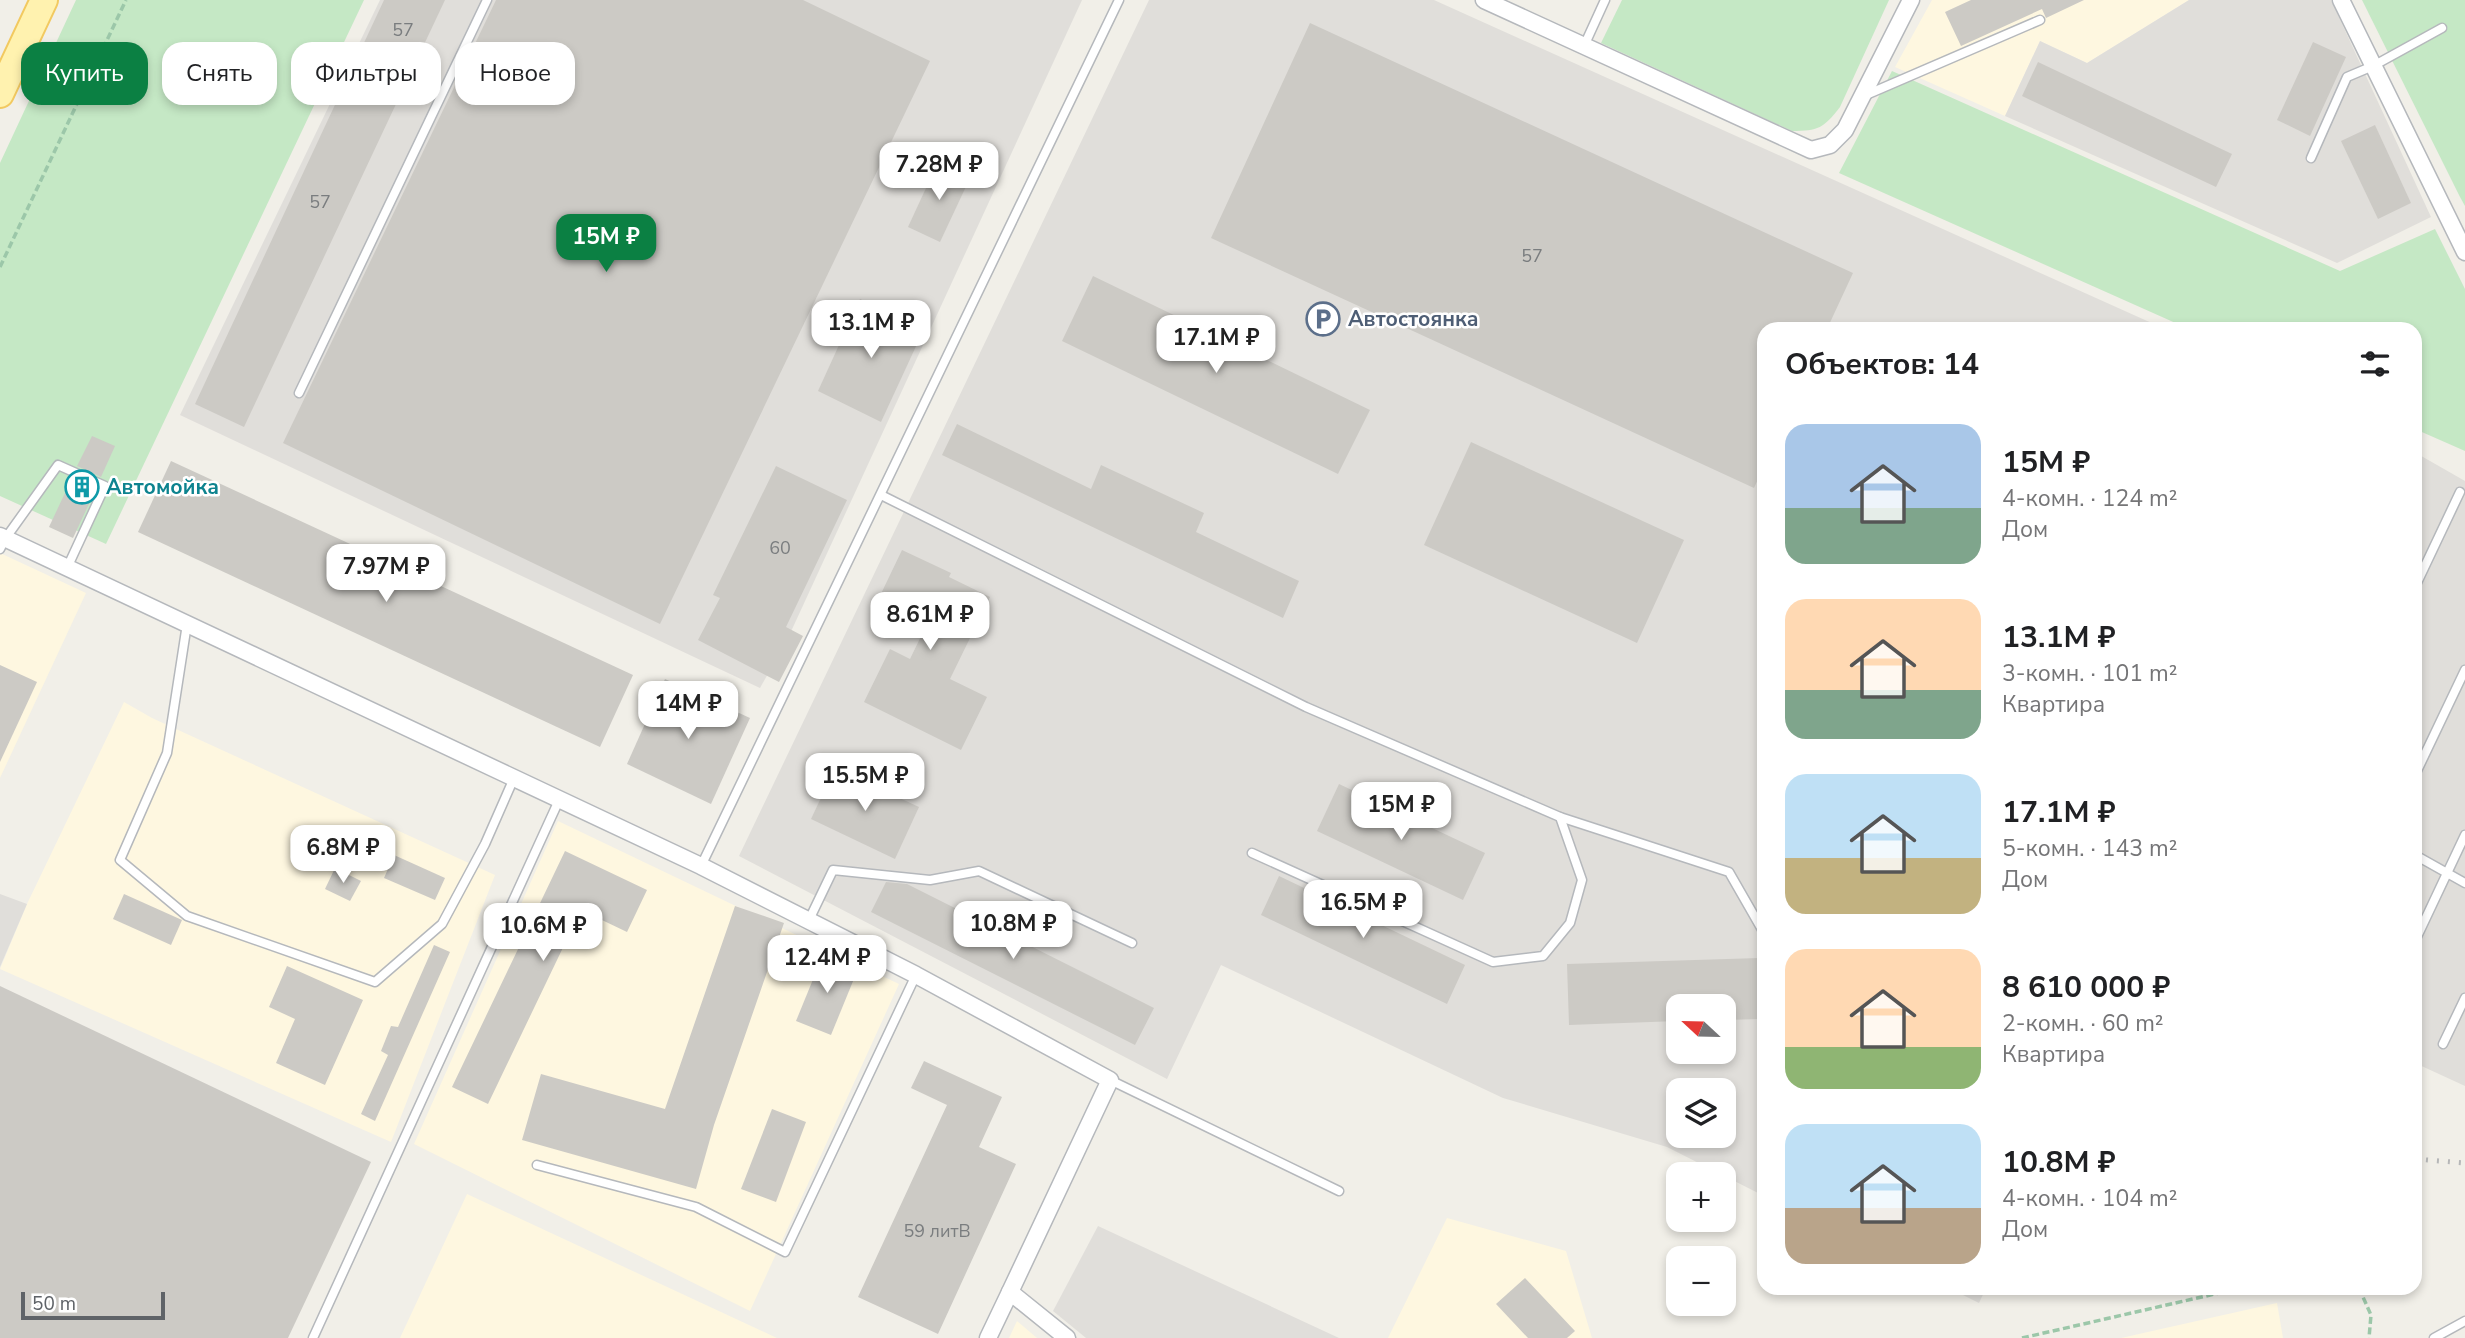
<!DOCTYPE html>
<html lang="ru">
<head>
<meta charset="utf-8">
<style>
	:root { --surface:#fff; --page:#f6f6f6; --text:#202124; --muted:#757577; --accent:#0b8043 }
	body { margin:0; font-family:"Nunito Sans",sans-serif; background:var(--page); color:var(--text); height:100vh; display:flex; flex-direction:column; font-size:26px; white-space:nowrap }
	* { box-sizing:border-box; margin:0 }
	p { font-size:23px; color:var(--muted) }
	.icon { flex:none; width:38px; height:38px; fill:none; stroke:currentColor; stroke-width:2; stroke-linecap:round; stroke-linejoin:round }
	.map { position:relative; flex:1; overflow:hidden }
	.drawer { position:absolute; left:1757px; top:322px; width:665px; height:973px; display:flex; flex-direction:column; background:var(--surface); border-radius:21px; box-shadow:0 4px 10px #0003 }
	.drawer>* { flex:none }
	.top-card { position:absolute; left:21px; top:42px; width:665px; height:63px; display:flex; gap:14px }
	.needle { width:46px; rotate:292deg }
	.controls { position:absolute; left:1666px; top:994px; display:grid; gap:14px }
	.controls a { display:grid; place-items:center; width:70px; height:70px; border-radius:14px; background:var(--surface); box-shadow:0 4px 10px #0003; font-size:35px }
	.scale { position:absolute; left:21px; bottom:18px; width:144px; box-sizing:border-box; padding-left:7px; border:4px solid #5f6368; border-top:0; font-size:19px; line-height:24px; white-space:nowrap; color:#5f6368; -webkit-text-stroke:5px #fff; paint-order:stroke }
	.price { position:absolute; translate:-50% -60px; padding:0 16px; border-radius:14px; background:#fff; color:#222; font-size:23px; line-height:46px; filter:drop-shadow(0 2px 4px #0008) }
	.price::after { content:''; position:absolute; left:50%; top:42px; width:21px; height:16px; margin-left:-10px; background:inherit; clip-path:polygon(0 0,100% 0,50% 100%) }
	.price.current { background:var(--accent); color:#fff }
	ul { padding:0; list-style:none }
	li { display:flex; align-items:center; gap:21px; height:175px; padding:0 28px }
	li span { display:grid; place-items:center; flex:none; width:196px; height:140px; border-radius:21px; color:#555 }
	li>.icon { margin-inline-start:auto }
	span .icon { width:84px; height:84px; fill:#fffc; stroke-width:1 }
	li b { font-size:30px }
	h2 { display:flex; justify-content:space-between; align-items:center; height:84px; padding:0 28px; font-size:30px }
	.tag { padding:0 24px; border-radius:21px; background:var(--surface); box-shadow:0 4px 10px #0003; font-size:24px; line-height:63px }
	.tag.current { background:var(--accent); color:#fff }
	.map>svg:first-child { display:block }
</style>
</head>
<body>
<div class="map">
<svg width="2465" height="1338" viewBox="0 0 2465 1338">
	<rect width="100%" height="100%" fill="#f1efe8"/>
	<g fill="#fef7e0">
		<path d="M 1932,0 L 2189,0 L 2087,63 L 2040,41 L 2005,116 L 1895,67 Z"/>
		<path d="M 0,553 L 86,593 L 0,778 Z"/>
		<path d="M 124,702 L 152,718 L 495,875 L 391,1142 L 0,969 L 27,904 Z"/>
		<path d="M 558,821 L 899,984 L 750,1311 L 414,1144 Z"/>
		<path d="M 467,1194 L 777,1338 L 400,1338 Z"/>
		<path d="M 1447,1218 L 1566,1251 L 1592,1338 L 1388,1338 Z"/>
		<path d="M 2277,1303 L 2283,1338 L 2121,1338 Z"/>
		<path d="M 1017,1321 L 1037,1338 L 1009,1338 Z"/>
	</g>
	<g fill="#e0deda" fill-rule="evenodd">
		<path d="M 380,0 L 1082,0 L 788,638 L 760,688 L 180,415 Z"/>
		<path d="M 1149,0 L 1434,0 L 2165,329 L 1764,329 L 1764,1196 L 1667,1147 L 1503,1098 L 1221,965 L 1167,1079 L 739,856 ZM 1678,1006 L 1724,1006 L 1724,1052 L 1678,1052 ZM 1678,1090 L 1724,1090 L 1724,1136 L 1678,1136 Z"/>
		<path d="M 2189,0 L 2331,0 L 2431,217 L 2337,263 L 2005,116 L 2040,41 L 2087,63 Z"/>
		<path d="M 2416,453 L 2465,481 L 2465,1086 L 2415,1063 Z"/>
		<path d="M 0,894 L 27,904 L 0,967 Z"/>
		<path d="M 1098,1226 L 1339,1338 L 1086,1338 L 1053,1311 Z"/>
		<path d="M 1949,1288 L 1986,1288 L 1979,1303 Z"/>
	</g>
	<g fill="#c5e8c5">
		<path d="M 76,0 L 364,0 L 106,544 L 0,496 L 0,163 Z"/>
		<path d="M 1622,0 L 1889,0 L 1840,107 C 1824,128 1818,131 1792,131 L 1601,43 Z"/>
		<path d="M 2362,0 L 2465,0 L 2465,206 L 2460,197 Z"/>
		<path d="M 1892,71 L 2340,271 L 2435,229 L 2465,289 L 2465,451 L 2415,429 L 2415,329 L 2189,329 L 1839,173 Z"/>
	</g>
	<g fill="#cccac5">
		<path d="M 384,0 L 445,0 L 244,427 L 195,404 Z"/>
		<path d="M 496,0 L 803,0 L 930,61 L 660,624 L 283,443 Z"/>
		<path d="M 1971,0 L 2084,0 L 2046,18 L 2042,9 L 1961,46 L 1945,12 Z"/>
		<path d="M 1310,23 L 1853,273 L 1827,329 L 1764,329 L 1764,466 L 1754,488 L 1211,238 Z"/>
		<path d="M 2313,42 L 2346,57 L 2310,136 L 2277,120 Z"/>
		<path d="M 2038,62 L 2232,154 L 2216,187 L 2022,96 Z"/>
		<path d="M 2375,125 L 2411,203 L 2378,219 L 2341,141 Z"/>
		<path d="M 938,162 L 970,178 L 940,242 L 908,227 Z"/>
		<path d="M 1093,276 L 1370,410 L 1338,474 L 1062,341 Z"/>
		<path d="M 860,299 L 924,329 L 881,422 L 818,391 Z"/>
		<path d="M 957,424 L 1091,489 L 1101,465 L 1204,513 L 1196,532 L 1299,581 L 1283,618 L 942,455 Z"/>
		<path d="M 92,436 L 115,446 L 101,477 L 77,466 Z"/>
		<path d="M 1471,442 L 1684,540 L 1637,643 L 1424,545 Z"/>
		<path d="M 171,461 L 633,675 L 600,747 L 138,532 Z"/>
		<path d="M 776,466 L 847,500 L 786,627 L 803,636 L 779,682 L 698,640 L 720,598 L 713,595 Z"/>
		<path d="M 72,478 L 96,489 L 73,538 L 49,527 Z"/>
		<path d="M 902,550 L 951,573 L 949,577 L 990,597 L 950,679 L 987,697 L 961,750 L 864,702 L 890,649 L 910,659 L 927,624 L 878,600 Z"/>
		<path d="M 0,665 L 37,682 L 0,762 Z"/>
		<path d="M 665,679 L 750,718 L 711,804 L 627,764 Z"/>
		<path d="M 835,768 L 919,807 L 895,859 L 811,819 Z"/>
		<path d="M 1339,784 L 1485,853 L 1463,900 L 1317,831 Z"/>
		<path d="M 565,851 L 647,890 L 627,932 L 581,910 L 488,1104 L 452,1087 Z"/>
		<path d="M 394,855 L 445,878 L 435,900 L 384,878 Z"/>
		<path d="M 335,868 L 361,881 L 350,901 L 325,889 Z"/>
		<path d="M 1279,876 L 1465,965 L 1447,1004 L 1261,915 Z"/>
		<path d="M 886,882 L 907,884 L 1154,1008 L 1135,1045 L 871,912 Z"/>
		<path d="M 124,894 L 182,920 L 171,945 L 113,919 Z"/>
		<path d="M 735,906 L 784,923 L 714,1125 L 696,1189 L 522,1140 L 541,1074 L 665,1109 Z"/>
		<path d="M 434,945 L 450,952 L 375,1121 L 361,1114 L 388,1055 L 381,1051 L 391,1026 L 398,1027 Z"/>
		<path d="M 823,955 L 858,969 L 831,1035 L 796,1021 Z"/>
		<path d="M 1759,958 L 1761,1019 L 1724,1020 L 1724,1006 L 1678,1006 L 1678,1021 L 1569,1025 L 1567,964 Z"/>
		<path d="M 287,966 L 363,1000 L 325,1085 L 276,1063 L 295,1019 L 269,1007 Z"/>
		<path d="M 0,986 L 371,1162 L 288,1338 L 0,1338 Z"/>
		<path d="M 924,1061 L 1002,1097 L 979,1147 L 1016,1164 L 938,1334 L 858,1297 L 947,1105 L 911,1088 Z"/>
		<path d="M 772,1109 L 806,1122 L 776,1202 L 741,1189 Z"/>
		<path d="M 1525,1278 L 1575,1331 L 1567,1338 L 1528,1338 L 1496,1304 Z"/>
	</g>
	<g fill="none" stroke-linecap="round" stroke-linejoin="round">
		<defs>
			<g id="lane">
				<path d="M 1584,46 L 1605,0"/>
				<path d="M 1866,95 L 2040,20"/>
				<path d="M 2311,158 L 2347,77 L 2373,66 L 2442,28"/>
				<path d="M 299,393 L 487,0"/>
				<path d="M 881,495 L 1306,707 L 1560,817 L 1729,872 L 1764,933"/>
				<path d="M 0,549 L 5,539 L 58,465 L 105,486 L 67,568"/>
				<path d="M 2415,587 L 2460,492"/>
				<path d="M 187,624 L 167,753 L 120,860 L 187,916 L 375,982 L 442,924 L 485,844 L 514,778"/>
				<path d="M 2415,775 L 2465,670"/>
				<path d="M 1252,853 L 1493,962 L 1543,956 L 1570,923 L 1582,880 L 1560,817"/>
				<path d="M 2415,855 L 2465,883"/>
				<path d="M 701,866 L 1119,0"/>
				<path d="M 809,920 L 833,870 L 930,880 L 979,871 L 1132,943"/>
				<path d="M 2415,941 L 2465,835"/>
				<path d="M 2443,1044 L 2465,998"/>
				<path d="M 1110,1080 L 1339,1191"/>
				<path d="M 537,1165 L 696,1207 L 785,1252 L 916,975"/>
				<path d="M 313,1338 L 560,798"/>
				<path d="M 2434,1338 L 2465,1321"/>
			</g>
			<g id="street">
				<path d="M 1484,0 L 1811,150 L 1830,145 L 1845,130 L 1911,0"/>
				<path d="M 2341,0 L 2465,252"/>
				<path d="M 0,536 L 701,866 L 916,975 L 1110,1080 L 1010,1292 L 1067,1338"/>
				<path d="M 988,1338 L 1010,1292"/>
			</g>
			<path id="primary" d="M 0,94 L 44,0"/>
		</defs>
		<use href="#lane" stroke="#b5b8bc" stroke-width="11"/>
		<use href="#street" stroke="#b5b8bc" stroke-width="19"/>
		<use href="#primary" stroke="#f2c960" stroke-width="30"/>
		<g stroke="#9cc7a9" stroke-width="3.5" stroke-dasharray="7 3.5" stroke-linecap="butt">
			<path d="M 0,267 L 126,0"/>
			<path d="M 2359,1288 L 2371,1315 L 2369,1338"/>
			<path d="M 2022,1338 L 2241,1288"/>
		</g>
		<use href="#lane" stroke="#fff" stroke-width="8"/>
		<use href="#street" stroke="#fff" stroke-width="16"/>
		<use href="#primary" stroke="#fff2af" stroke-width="26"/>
		<path stroke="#b6b7b8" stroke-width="5" stroke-dasharray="2 9" stroke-linecap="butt" d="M 2415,1159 L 2465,1163"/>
	</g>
	<defs>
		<symbol id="parking-ring" viewBox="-11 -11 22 22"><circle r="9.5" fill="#fff" stroke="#5c6f8a" stroke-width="1.5"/><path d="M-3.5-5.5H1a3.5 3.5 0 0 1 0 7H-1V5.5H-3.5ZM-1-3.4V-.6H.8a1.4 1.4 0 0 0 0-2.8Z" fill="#5c6f8a"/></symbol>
		<symbol id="building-ring" viewBox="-11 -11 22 22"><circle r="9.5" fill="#fff" stroke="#0f9aa8" stroke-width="1.5"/><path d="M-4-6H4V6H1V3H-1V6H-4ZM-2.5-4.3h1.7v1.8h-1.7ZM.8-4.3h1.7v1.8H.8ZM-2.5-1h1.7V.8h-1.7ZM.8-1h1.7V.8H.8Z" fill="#0f9aa8"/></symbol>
	</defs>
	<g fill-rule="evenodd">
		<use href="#parking-ring" x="1304" y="300" width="38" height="38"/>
		<use href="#building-ring" x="63" y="468" width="38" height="38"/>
	</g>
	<g text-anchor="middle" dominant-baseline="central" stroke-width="5" stroke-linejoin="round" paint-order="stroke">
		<g font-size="18" fill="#7a7d7f">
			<text x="403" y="30">57</text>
			<text x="320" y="202">57</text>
			<text x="1532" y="256">57</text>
			<text x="780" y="548">60</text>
			<text x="937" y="1231">59 литВ</text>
		</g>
		<g font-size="21" font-weight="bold" fill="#4e5e75" stroke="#fff" text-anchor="start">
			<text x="1348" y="319">Автостоянка</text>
		</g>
		<g font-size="21" font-weight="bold" fill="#0d838f" stroke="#fff" text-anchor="start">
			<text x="106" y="487">Автомойка</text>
		</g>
	</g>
</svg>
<div class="controls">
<a><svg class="needle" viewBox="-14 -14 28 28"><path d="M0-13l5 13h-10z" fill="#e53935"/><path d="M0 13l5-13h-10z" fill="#757577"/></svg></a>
<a><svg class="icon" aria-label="layers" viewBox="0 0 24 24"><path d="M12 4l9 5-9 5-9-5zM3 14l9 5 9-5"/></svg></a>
<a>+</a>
<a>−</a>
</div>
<div class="scale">50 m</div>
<b class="price" style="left:939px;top:202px">7.28M ₽</b>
<b class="price current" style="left:606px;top:274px">15M ₽</b>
<b class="price" style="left:871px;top:360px">13.1M ₽</b>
<b class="price" style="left:1216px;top:375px">17.1M ₽</b>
<b class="price" style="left:386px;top:604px">7.97M ₽</b>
<b class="price" style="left:930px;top:652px">8.61M ₽</b>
<b class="price" style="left:688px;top:741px">14M ₽</b>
<b class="price" style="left:865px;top:813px">15.5M ₽</b>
<b class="price" style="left:1401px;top:842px">15M ₽</b>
<b class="price" style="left:343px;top:885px">6.8M ₽</b>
<b class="price" style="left:1363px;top:940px">16.5M ₽</b>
<b class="price" style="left:1013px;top:961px">10.8M ₽</b>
<b class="price" style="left:543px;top:963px">10.6M ₽</b>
<b class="price" style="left:827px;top:995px">12.4M ₽</b>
<div class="top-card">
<a class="tag current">Купить</a>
<a class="tag">Снять</a>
<a class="tag">Фильтры</a>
<a class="tag">Новое</a>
</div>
<section class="drawer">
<h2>Объектов: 14<svg class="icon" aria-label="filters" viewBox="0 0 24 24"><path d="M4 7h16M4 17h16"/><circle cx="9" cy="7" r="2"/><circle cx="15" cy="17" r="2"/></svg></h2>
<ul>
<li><span style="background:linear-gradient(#a9c7e8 60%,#7fa58c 0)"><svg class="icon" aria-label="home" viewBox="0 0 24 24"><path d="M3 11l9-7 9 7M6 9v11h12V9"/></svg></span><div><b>15M ₽</b><p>4-комн. · 124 m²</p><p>Дом</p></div></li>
<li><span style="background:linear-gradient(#ffd9b3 65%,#7fa58c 0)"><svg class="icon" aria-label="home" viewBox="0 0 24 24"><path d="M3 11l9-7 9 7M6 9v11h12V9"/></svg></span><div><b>13.1M ₽</b><p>3-комн. · 101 m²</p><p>Квартира</p></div></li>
<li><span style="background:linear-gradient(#bfe0f5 60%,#c2b280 0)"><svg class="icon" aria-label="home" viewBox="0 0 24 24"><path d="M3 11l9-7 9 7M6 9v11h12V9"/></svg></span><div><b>17.1M ₽</b><p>5-комн. · 143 m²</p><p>Дом</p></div></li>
<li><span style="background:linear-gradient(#ffd9b3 70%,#8fb573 0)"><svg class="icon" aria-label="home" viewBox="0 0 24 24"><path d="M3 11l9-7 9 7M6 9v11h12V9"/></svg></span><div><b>8 610 000 ₽</b><p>2-комн. · 60 m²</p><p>Квартира</p></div></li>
<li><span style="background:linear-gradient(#bfe0f5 60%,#b9a48a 0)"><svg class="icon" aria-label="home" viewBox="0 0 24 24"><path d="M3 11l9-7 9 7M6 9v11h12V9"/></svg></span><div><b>10.8M ₽</b><p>4-комн. · 104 m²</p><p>Дом</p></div></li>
</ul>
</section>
</div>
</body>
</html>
